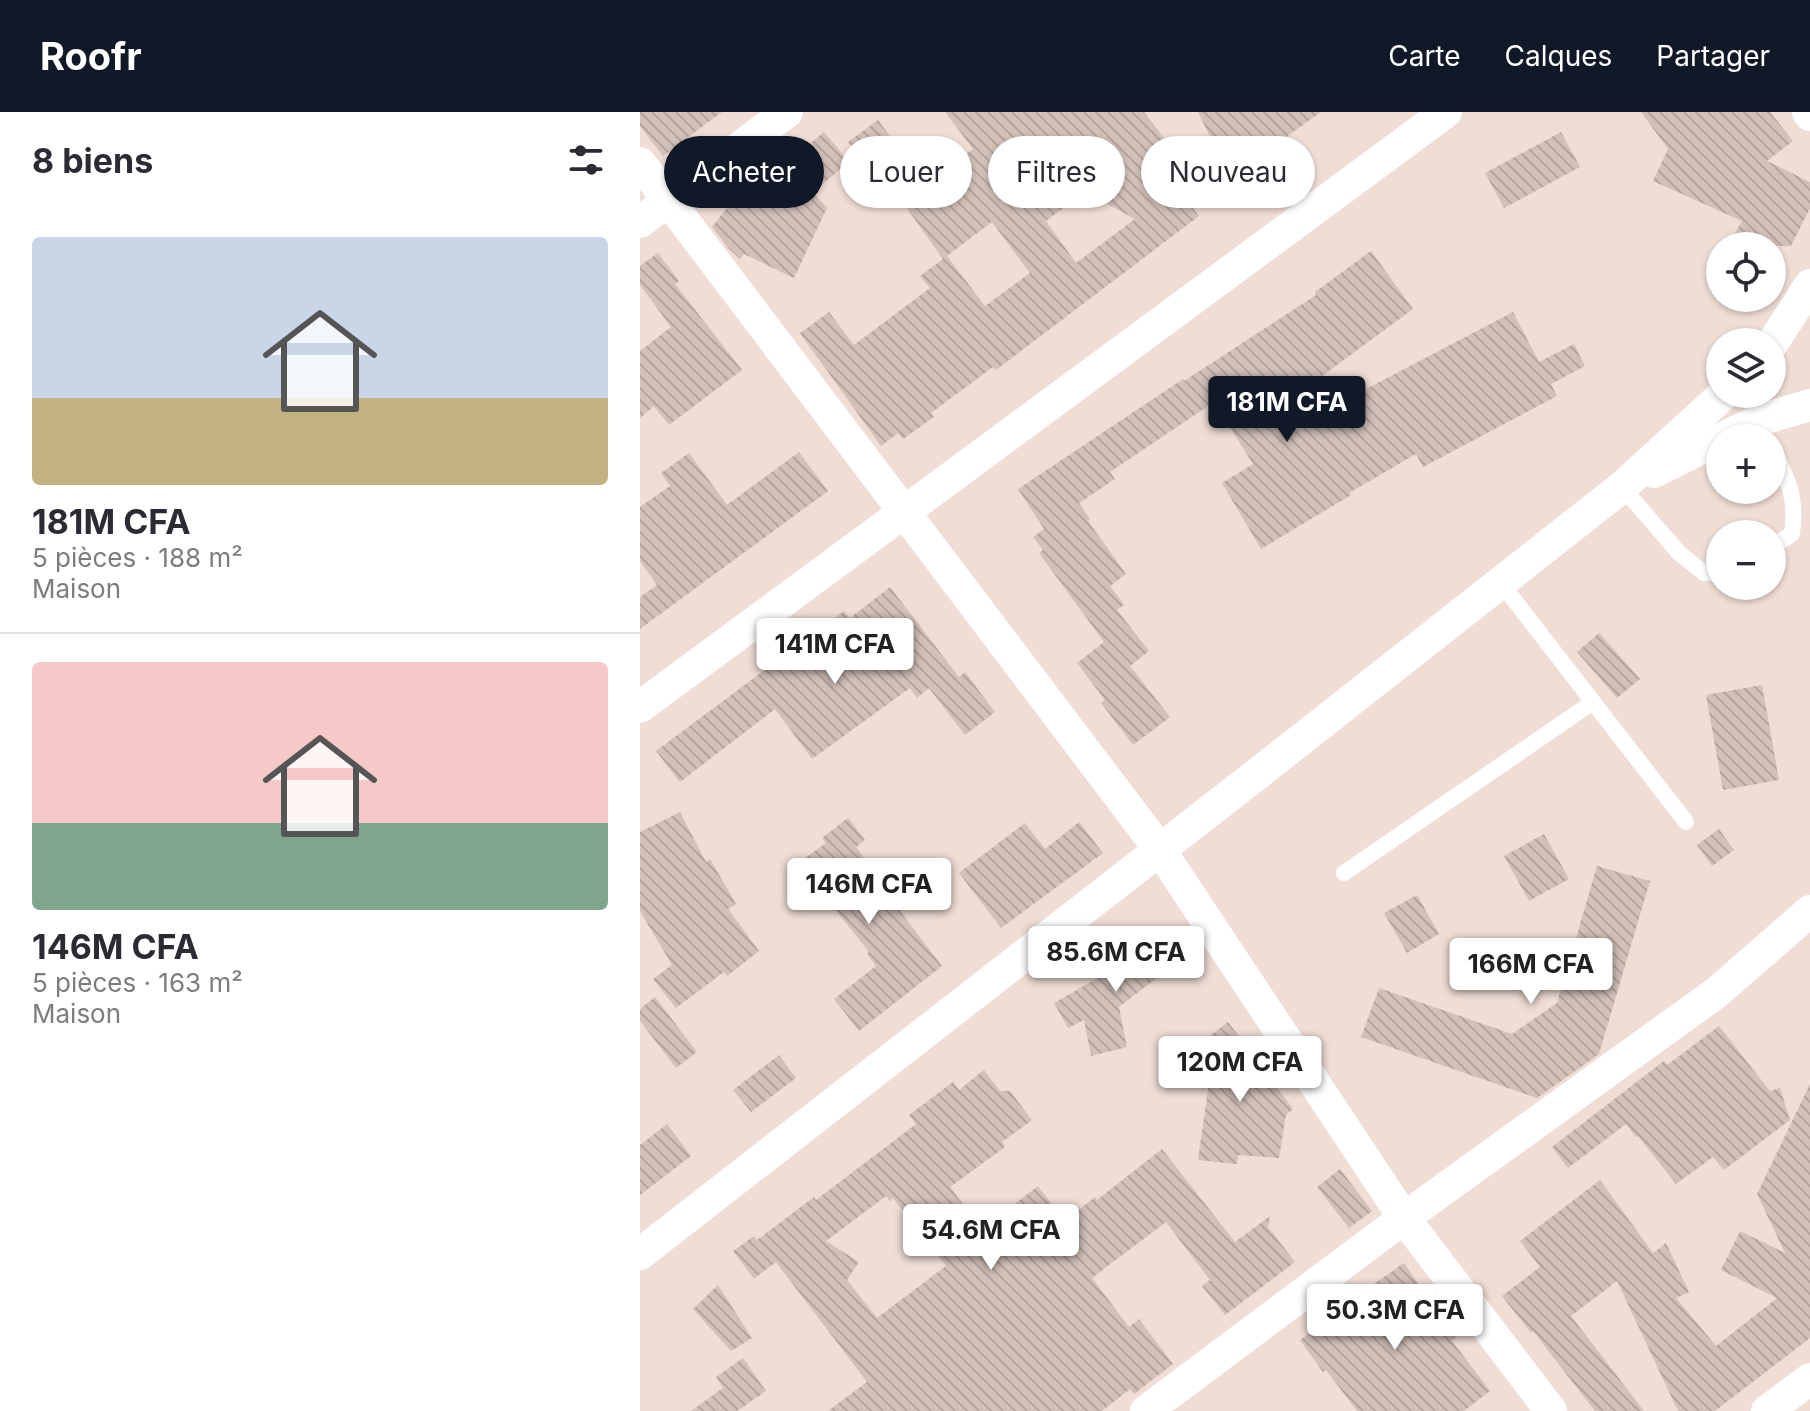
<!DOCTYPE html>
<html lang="fr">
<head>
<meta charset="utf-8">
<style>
	:root { --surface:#fff; --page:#f2f2f3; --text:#2b2b33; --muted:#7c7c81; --line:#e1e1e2; --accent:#111827 }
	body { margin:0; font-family:Inter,sans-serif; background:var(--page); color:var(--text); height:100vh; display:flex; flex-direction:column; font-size:30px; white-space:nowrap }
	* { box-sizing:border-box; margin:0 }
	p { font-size:26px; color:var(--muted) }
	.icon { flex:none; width:44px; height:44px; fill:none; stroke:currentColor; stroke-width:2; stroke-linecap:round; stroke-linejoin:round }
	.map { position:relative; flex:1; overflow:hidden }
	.side { display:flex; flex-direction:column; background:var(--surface); width:640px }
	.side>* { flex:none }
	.top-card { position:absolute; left:24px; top:24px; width:760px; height:72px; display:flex; gap:16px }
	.tools { position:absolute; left:1066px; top:120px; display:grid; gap:16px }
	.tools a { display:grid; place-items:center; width:80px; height:80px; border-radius:50%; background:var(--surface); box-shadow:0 2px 6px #0004; font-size:40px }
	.price { position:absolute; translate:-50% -68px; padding:0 18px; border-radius:8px; background:#fff; color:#222; font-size:26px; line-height:52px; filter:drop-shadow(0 2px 4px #0008) }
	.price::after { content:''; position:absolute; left:50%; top:48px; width:24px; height:18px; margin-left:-12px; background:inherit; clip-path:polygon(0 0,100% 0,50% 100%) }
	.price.on { background:var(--accent); color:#fff }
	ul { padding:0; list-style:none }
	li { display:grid; align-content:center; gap:16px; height:424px; padding:0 32px }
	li+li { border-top:2px solid var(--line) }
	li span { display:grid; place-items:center; height:248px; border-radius:8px; color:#555 }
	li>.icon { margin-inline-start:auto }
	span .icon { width:144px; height:144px; fill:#fffc; stroke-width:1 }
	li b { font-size:34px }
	h2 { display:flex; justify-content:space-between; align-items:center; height:96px; padding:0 32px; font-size:34px }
	.tag { padding:0 28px; border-radius:36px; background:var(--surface); box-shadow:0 2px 6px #0004; font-size:28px; line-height:72px }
	.tag.on { background:var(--accent); color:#fff }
	header { display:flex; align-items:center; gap:48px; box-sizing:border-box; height:112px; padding:0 40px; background:var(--accent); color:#fff }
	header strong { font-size:38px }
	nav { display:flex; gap:44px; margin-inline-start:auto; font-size:28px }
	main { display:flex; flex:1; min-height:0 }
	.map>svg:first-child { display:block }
</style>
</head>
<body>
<header>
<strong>Roofr</strong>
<nav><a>Carte</a><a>Calques</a><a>Partager</a></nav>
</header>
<main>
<section class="side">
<h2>8 biens<svg class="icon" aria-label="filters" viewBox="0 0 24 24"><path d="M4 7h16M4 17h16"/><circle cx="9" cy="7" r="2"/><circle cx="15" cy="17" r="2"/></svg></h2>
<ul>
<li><span style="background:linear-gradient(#c9d6e8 65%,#c2b280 0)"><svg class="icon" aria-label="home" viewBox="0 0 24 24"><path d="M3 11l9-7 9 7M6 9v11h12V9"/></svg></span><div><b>181M CFA</b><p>5 pièces · 188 m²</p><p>Maison</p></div></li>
<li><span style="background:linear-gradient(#f6c9c9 65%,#7fa58c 0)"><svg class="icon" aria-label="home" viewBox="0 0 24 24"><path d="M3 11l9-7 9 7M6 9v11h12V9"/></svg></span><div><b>146M CFA</b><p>5 pièces · 163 m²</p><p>Maison</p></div></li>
</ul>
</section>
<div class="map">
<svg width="1170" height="1299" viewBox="0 0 1170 1299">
	<defs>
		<pattern id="building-back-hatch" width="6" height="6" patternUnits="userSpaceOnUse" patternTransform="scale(2)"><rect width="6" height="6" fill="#d2c0b9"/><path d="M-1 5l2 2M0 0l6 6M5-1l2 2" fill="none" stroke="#b3a49e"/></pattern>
	</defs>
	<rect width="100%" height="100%" fill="#f0ded6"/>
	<g fill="url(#building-back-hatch)" fill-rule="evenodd">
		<path d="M 0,0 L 82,0 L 23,44 L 0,14 Z"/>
		<path d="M 305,0 L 504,0 L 568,83 L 553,96 L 559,104 L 356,258 L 353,255 L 291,301 L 294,305 L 263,327 L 258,321 L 241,334 L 160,221 L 189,200 L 214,233 L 290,176 L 280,164 L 307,144 L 345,194 L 390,161 L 352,110 L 303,147 L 238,56 L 231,61 L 208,30 L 238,8 L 286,73 L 333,37 ZM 445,80 L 495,107 L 436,151 L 406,109 Z"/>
		<path d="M 558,0 L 681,0 L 620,44 L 618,40 L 589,64 Z"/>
		<path d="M 1001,0 L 1130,0 L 1153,29 L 1127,49 L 1170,70 L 1170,96 L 1151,134 L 1111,134 L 1093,125 L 1102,109 L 1013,69 L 1028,37 Z"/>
		<path d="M 184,20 L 209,50 L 173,80 L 187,96 L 154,166 L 104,142 L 100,147 L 90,138 L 72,115 L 104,74 L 111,80 Z"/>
		<path d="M 921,20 L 940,55 L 864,96 L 845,61 Z"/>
		<path d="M 731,139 L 773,197 L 636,298 L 648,318 L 873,200 L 899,250 L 934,232 L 945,254 L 911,272 L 917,284 L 783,355 L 776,342 L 709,381 L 711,383 L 621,437 L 582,371 L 613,352 L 574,290 L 470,360 L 475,367 L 439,391 L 450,407 L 448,409 L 486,462 L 470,474 L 484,493 L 477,498 L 509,539 L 490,554 L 530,605 L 493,633 L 461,591 L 465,588 L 437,551 L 464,530 L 399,441 L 403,438 L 393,425 L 404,417 L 378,377 L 543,267 L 544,269 L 676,183 L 675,180 Z"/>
		<path d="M 18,141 L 39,169 L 35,172 L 102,258 L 29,313 L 14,294 L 0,306 L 0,239 L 31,215 L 0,173 L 0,154 Z"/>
		<path d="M 159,340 L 188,379 L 0,517 L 0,485 L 17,473 L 0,449 L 0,395 L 30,374 L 21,361 L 49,341 L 87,393 Z"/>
		<path d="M 250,475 L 319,565 L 325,560 L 355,600 L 325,623 L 289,576 L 277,586 L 270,576 L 172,647 L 135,597 L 40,670 L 16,639 L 204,499 L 210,506 Z"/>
		<path d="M 959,521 L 1000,567 L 977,586 L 937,540 Z"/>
		<path d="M 1122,573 L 1139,668 L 1083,678 L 1066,583 Z"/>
		<path d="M 40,700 L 66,750 L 70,747 L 96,792 L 88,797 L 119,839 L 87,864 L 84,860 L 36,896 L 13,867 L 32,853 L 0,799 L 0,720 Z"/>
		<path d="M 208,706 L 225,728 L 216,735 L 260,793 L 257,795 L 302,854 L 219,919 L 194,887 L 236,854 L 227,842 L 229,840 L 158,751 L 186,731 L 182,726 Z"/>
		<path d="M 439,710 L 463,741 L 361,816 L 319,761 L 385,711 L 405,737 Z"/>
		<path d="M 1079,717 L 1094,738 L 1072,754 L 1057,733 Z"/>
		<path d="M 904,722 L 929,767 L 889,789 L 864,744 Z"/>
		<path d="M 957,754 L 1010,769 L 959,942 L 897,986 L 721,925 L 739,876 L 872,922 L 917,891 Z"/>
		<path d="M 777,783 L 799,822 L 767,841 L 744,801 Z"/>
		<path d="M 522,819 L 543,846 L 479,895 L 487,935 L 451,944 L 444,908 L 428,916 L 414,891 L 470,859 Z"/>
		<path d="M 15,885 L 57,940 L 36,956 L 0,909 L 0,897 Z"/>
		<path d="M 588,910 L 653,997 L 646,1003 L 639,1046 L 598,1043 L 597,1052 L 558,1048 L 572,949 L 559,932 Z"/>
		<path d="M 1079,914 L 1130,979 L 1140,976 L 1150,1008 L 1084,1058 L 1073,1045 L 1036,1072 L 998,1024 L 996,1025 L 986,1012 L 928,1056 L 912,1035 L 1024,949 L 1027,953 Z"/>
		<path d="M 139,943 L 156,966 L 111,1000 L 93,978 Z"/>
		<path d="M 344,958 L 360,979 L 370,979 L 392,1008 L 362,1030 L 365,1035 L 310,1075 L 342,1117 L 398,1074 L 424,1109 L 455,1085 L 457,1088 L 522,1037 L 595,1130 L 630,1104 L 628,1115 L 655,1150 L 585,1203 L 562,1174 L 570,1168 L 526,1110 L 452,1166 L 489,1215 L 499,1207 L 533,1252 L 494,1282 L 490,1277 L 462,1299 L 188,1299 L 227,1270 L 136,1150 L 114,1167 L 93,1139 L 114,1124 L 117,1128 L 174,1085 L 176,1088 L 276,1012 L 269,1003 L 313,970 L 319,978 ZM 246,1084 L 250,1089 L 253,1086 L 306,1154 L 237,1206 L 207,1168 L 219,1150 L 186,1129 Z"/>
		<path d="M 1170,972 L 1170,1226 L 1075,1299 L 1038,1299 L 977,1169 L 931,1204 L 1004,1299 L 955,1299 L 893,1219 L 891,1221 L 862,1184 L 900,1155 L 880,1129 L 960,1068 L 1013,1141 L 1026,1131 L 1049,1180 L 1036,1186 L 1076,1234 L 1137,1186 L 1081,1158 L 1100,1119 L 1145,1141 L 1117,1082 Z"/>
		<path d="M 27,1012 L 51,1044 L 0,1083 L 0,1033 Z"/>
		<path d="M 700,1057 L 732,1099 L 709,1116 L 677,1075 Z"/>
		<path d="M 764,1151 L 816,1226 L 812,1229 L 850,1279 L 824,1299 L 717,1299 L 686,1258 L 683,1260 L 660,1228 L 730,1179 L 728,1176 Z"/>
		<path d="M 78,1173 L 112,1226 L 91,1239 L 53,1197 Z"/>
		<path d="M 103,1246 L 126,1279 L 97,1299 L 51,1299 L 83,1276 L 76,1265 Z"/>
	</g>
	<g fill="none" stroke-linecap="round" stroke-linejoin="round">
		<g stroke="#fff" stroke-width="16">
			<path d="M 1132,335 C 1148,369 1157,383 1152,422 L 1132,435"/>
			<path d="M 982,375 L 1039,441 L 1064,461 L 1080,461"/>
			<path d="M 861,471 L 1046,710"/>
			<path d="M 704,761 L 953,590"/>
		</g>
		<g stroke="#fff" stroke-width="32">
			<path d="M 1168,0 L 1170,3"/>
			<path d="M 0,51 L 520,738 L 764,1106 L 911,1299"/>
			<path d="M 0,110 L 147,0"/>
			<path d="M 1132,232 L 1170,173"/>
			<path d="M 1083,326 L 1119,308 L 1170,293"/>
			<path d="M 1014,360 L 1080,327"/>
			<path d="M 0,595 L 806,0"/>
			<path d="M 0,1142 L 616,663 L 982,375 L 1084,282"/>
			<path d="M 506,1299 L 764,1106 L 1076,881 L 1170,799"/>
			<path d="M 1127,1299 L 1170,1267"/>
		</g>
	</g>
</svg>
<div class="tools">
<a><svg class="icon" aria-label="locate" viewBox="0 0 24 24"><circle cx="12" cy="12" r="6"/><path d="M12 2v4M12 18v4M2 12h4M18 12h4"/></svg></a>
<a><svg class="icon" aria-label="layers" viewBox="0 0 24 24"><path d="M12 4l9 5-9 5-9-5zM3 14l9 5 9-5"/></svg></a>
<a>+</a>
<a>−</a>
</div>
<b class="price on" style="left:647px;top:332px">181M CFA</b>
<b class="price" style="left:195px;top:574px">141M CFA</b>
<b class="price" style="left:229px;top:814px">146M CFA</b>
<b class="price" style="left:476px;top:882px">85.6M CFA</b>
<b class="price" style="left:891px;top:894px">166M CFA</b>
<b class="price" style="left:600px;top:992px">120M CFA</b>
<b class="price" style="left:351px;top:1160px">54.6M CFA</b>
<b class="price" style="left:755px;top:1240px">50.3M CFA</b>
<div class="top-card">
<a class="tag on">Acheter</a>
<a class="tag">Louer</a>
<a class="tag">Filtres</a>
<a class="tag">Nouveau</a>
</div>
</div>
</main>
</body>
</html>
